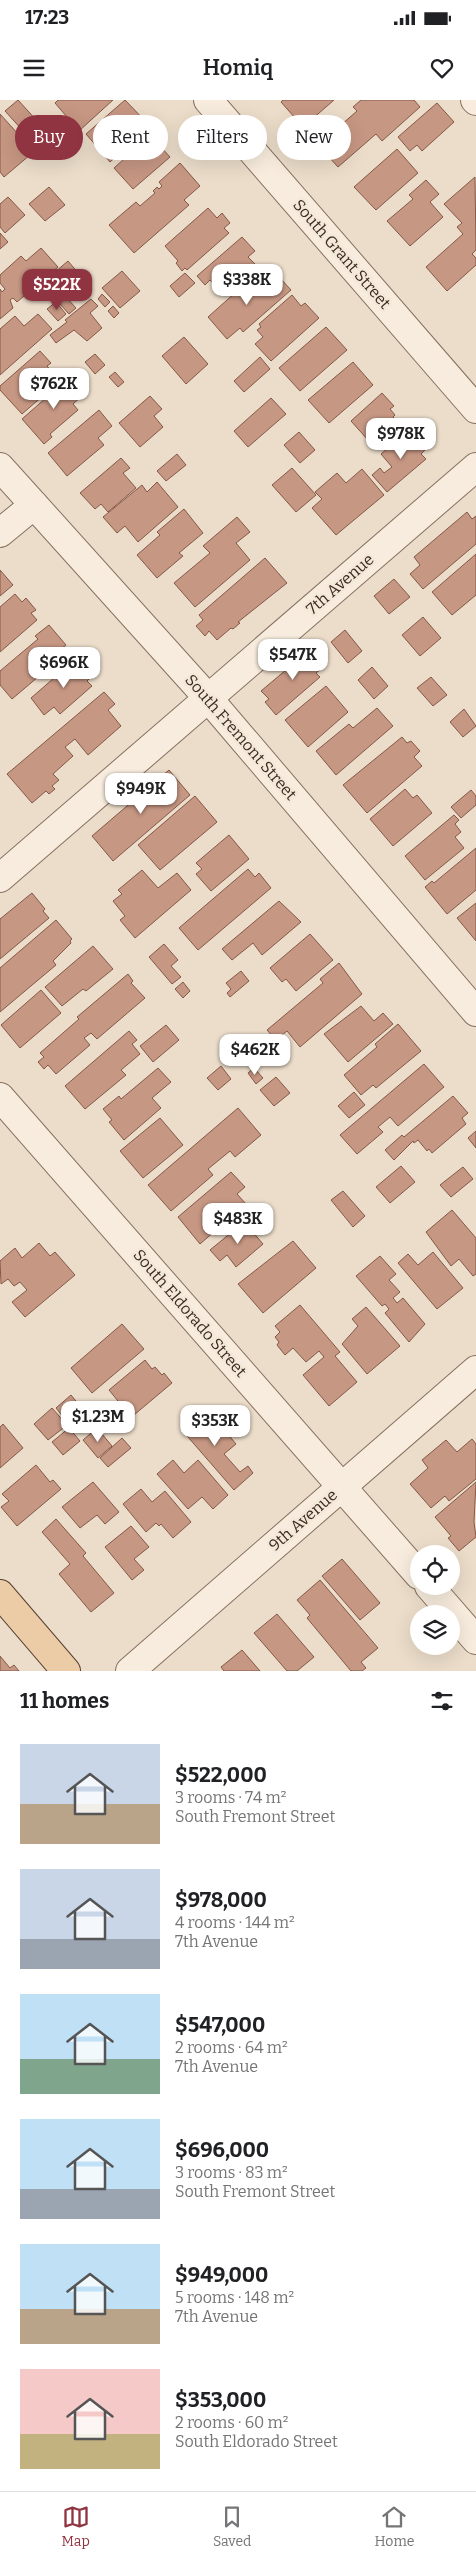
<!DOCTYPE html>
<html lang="en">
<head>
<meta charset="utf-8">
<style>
	:root { --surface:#fff; --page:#f6f6f6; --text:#202124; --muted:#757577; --line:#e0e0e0; --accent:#913441 }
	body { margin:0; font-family:Bitter,serif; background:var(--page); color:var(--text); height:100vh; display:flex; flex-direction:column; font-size:19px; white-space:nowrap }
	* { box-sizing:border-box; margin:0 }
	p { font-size:16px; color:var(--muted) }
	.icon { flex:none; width:28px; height:28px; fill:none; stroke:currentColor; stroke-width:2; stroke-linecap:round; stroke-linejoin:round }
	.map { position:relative; height:1571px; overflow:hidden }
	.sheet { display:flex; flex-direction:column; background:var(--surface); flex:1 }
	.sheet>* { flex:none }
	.banner { position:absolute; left:15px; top:15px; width:446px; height:45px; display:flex; gap:10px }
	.tools { position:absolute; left:410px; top:1445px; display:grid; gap:10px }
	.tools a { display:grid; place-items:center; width:50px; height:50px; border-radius:50%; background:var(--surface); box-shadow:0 5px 20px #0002; font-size:25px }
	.price { position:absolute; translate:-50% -42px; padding:0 11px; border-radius:10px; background:#fff; color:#222; font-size:16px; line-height:32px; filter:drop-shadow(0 1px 2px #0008) }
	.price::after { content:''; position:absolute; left:50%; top:30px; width:15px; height:11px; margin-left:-8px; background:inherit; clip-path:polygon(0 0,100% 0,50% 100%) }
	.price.current { background:var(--accent); color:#fff }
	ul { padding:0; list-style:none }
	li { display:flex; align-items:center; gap:15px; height:125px; padding:0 20px }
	li span { display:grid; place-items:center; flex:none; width:140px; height:100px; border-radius:0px; color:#555 }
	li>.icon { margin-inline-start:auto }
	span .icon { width:60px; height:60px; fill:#fffc; stroke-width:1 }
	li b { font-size:21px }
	h2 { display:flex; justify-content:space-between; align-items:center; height:60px; padding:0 20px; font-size:21px }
	.chip { padding:0 18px; border-radius:22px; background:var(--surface); box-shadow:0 5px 20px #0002; font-size:18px; line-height:45px }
	.chip.current { background:var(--accent); color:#fff }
	.status { display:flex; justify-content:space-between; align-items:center; height:35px; padding:0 25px; background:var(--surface); direction:ltr }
	.status svg { height:14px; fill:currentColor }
	header { display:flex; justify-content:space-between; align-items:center; height:65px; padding:0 20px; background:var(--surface); font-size:22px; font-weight:600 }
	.menu { display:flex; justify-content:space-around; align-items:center; height:70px; border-top:1px solid var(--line); background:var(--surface); font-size:14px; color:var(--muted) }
	.menu a { display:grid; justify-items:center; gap:2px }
	.menu .current { color:var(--accent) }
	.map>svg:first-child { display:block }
</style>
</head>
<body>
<div class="status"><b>17:23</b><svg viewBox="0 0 49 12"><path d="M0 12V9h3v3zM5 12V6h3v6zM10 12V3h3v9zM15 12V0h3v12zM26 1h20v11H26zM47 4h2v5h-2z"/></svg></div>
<header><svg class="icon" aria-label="menu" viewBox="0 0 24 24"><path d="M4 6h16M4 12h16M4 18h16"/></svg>Homiq<svg class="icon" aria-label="heart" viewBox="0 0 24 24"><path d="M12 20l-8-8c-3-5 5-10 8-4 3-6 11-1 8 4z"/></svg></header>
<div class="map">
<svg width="476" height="1571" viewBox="0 0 476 1571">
	<rect width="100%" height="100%" fill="#ecddca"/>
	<g fill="#c69783" stroke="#845847">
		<path d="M 18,0 L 38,22 L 25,33 L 5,11 Z"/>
		<path d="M 58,0 L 113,0 L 79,31 L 55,3 Z"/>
		<path d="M 125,0 L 150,26 L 110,62 L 86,34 Z"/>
		<path d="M 283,0 L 334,0 L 303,27 L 281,2 Z"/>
		<path d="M 361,0 L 414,0 L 420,7 L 382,41 L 376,34 L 338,67 L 318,45 L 357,11 L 353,7 Z"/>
		<path d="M 437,3 L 454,22 L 422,51 L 417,45 L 410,51 L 398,37 Z"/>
		<path d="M 0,14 L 19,35 L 22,32 L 37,49 L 4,77 L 0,72 Z"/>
		<path d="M 153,33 L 162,43 L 159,45 L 170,57 L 133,89 L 114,68 Z"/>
		<path d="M 397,49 L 418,73 L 376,110 L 354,87 Z"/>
		<path d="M 180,63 L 200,86 L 184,100 L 189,105 L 134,153 L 109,125 L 136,102 L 140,106 L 155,93 L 153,91 L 157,87 L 159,89 L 162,86 L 159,82 Z"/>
		<path d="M 475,77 L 476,150 L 472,154 L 476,158 L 476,165 L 447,191 L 426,167 L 463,134 L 457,127 L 462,123 L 444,104 Z"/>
		<path d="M 426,80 L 439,94 L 430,102 L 443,117 L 410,146 L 387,121 L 413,99 L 409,95 Z"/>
		<path d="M 49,87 L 65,105 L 45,121 L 29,104 Z"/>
		<path d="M 8,97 L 25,115 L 5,133 L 0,127 L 0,104 Z"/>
		<path d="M 208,108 L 217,118 L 222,113 L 230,123 L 224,128 L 229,133 L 187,170 L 185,168 L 182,171 L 176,163 L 178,161 L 165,146 Z"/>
		<path d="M 0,133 L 8,142 L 0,149 Z"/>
		<path d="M 242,137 L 255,151 L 248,157 L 258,167 L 225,196 L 210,180 L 205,185 L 197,176 Z"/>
		<path d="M 41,148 L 58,167 L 17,202 L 13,198 L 10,200 L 13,208 L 0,219 L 0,189 L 2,192 L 5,189 L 0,183 L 0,175 L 21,156 L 26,161 Z"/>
		<path d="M 68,161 L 79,174 L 54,197 L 42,183 Z"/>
		<path d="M 122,171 L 140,191 L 120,208 L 102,188 Z"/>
		<path d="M 185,173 L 195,183 L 179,197 L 170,186 Z"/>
		<path d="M 255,175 L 268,190 L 280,178 L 291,190 L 243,232 L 240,228 L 227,239 L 208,217 Z"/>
		<path d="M 102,194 L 110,202 L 105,207 L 98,199 Z"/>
		<path d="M 292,195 L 301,206 L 305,203 L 319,218 L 271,261 L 255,244 L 263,237 L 257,230 L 261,227 L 259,224 Z"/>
		<path d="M 66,197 L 76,208 L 69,214 L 59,203 Z"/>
		<path d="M 91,199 L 98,206 L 90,213 L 102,228 L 87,241 L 74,230 L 56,243 L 50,235 L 67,222 L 65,220 Z"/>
		<path d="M 56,202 L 66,214 L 58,221 L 47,209 Z"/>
		<path d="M 113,206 L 119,213 L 114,218 L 108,211 Z"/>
		<path d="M 38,214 L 52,229 L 0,275 L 0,229 L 15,216 L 24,226 Z"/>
		<path d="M 326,227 L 347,250 L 300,291 L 279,268 Z"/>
		<path d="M 184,237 L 208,264 L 186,284 L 162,256 Z"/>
		<path d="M 40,251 L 51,263 L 47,266 L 60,281 L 22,314 L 0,290 L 0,286 Z"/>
		<path d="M 95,254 L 105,265 L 95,274 L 85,262 Z"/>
		<path d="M 260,257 L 270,269 L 244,292 L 234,281 Z"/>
		<path d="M 353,262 L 373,285 L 329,323 L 308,300 Z"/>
		<path d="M 115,272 L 124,282 L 118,287 L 109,277 Z"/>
		<path d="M 71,276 L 85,293 L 73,304 L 78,310 L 50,334 L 52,337 L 44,344 L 22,319 Z"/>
		<path d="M 382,293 L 394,306 L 390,309 L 395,315 L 393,317 L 401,327 L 376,349 L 351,321 Z"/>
		<path d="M 150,296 L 162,309 L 154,316 L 163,327 L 140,347 L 119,323 Z"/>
		<path d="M 271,298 L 286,314 L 248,347 L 234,331 Z"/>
		<path d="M 99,310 L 112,326 L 98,338 L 104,345 L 67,376 L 48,353 Z"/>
		<path d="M 410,329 L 427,348 L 421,354 L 426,359 L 387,392 L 372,375 L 380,368 L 384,373 L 392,367 L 381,354 Z"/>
		<path d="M 299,332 L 315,350 L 300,363 L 284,345 Z"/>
		<path d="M 177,354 L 186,365 L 166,381 L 157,371 Z"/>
		<path d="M 121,358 L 130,368 L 123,373 L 136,388 L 108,412 L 101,404 L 95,409 L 80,393 Z"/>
		<path d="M 292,368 L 316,395 L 296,412 L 272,385 Z"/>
		<path d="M 362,369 L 384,395 L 336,435 L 312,408 L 322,399 L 315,392 L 337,373 L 346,383 Z"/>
		<path d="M 157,382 L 178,407 L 138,442 L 125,426 L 117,433 L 103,417 L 142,385 L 147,392 Z"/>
		<path d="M 184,409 L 203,433 L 179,453 L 183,456 L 157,478 L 137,455 L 160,435 L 157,432 Z"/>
		<path d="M 467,412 L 472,419 L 476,416 L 476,444 L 423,489 L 410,474 L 420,465 L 414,457 Z"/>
		<path d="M 237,417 L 250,432 L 236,443 L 250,460 L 195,507 L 174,483 L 210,453 L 203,446 Z"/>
		<path d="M 476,454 L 476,495 L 452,515 L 432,492 Z"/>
		<path d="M 265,458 L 287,483 L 238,522 L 240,523 L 233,529 L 231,528 L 217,540 L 209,531 L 205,536 L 196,526 L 203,520 L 199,515 Z"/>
		<path d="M 0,470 L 13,485 L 0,496 Z"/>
		<path d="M 394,479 L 410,497 L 389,514 L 374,496 Z"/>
		<path d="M 15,494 L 22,502 L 26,498 L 36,510 L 31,513 L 37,520 L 0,552 L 0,507 Z"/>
		<path d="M 423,517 L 441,538 L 420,556 L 402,535 Z"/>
		<path d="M 49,525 L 66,545 L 60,550 L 64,555 L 12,599 L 0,585 L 0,571 L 38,539 L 35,536 Z"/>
		<path d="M 345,530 L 362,551 L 348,563 L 331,542 Z"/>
		<path d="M 312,548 L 326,565 L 316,573 L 320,577 L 276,615 L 265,602 L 269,599 L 261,591 Z"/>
		<path d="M 77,558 L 92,576 L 87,581 L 92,586 L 60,614 L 54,607 L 44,615 L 31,598 Z"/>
		<path d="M 372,567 L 388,586 L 374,599 L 358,580 Z"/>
		<path d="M 431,577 L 447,595 L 433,606 L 417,588 Z"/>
		<path d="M 326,586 L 348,612 L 308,647 L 285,620 Z"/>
		<path d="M 104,592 L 115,604 L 108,610 L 121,626 L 88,655 L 75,639 L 65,647 L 73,656 L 53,674 L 59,680 L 52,686 L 55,689 L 49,694 L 46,691 L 32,703 L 7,674 Z"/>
		<path d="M 377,608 L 393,626 L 336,675 L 316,651 L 349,624 L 353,628 Z"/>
		<path d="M 464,609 L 476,626 L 463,637 L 450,622 Z"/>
		<path d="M 402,637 L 407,643 L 411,641 L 420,651 L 414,657 L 422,666 L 367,713 L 343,685 Z"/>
		<path d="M 169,670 L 190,695 L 113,761 L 92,736 Z"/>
		<path d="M 405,689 L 413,698 L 417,695 L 432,713 L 393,746 L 370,719 Z"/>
		<path d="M 471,690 L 476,696 L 476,705 L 461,718 L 451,707 Z"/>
		<path d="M 195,696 L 217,722 L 160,770 L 138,745 Z"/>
		<path d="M 454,715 L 459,720 L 455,724 L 461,732 L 455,737 L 464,748 L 425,780 L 405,756 Z"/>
		<path d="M 229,735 L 249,759 L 211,791 L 196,774 L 202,769 L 196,763 Z"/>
		<path d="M 476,748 L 476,790 L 447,814 L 425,787 L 432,781 L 434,783 Z"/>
		<path d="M 248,769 L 255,777 L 259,773 L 271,788 L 198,850 L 179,828 Z"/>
		<path d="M 142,770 L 158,788 L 177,773 L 191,790 L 135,838 L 120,820 L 125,816 L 113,801 L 122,794 L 118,790 Z"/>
		<path d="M 32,793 L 45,809 L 43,811 L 49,818 L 0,859 L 0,819 Z"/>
		<path d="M 279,801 L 301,822 L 262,855 L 253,843 L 232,860 L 222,849 Z"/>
		<path d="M 476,803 L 476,841 L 457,818 Z"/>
		<path d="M 56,820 L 72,839 L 70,841 L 71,843 L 53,861 L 56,865 L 0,912 L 0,868 Z"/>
		<path d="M 310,834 L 333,860 L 296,891 L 286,879 L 282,882 L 270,868 Z"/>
		<path d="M 164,844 L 178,860 L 171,866 L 181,877 L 172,884 L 149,857 Z"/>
		<path d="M 93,846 L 113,869 L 86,891 L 83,889 L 62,906 L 45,887 Z"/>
		<path d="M 339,863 L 362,894 L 300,947 L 287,931 L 276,940 L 267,930 L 323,883 L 320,879 Z"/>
		<path d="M 241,871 L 249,881 L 230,897 L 227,893 L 231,889 L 226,883 Z"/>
		<path d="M 128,874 L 133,881 L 131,883 L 145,898 L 97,939 L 91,933 L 84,938 L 90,945 L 56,974 L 48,965 L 44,969 L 38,962 L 44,957 L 40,953 L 79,919 L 77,917 Z"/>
		<path d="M 183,882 L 190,891 L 183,898 L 175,889 Z"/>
		<path d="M 41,890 L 61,913 L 20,948 L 1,925 Z"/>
		<path d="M 361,906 L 374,921 L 383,913 L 393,924 L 348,962 L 324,934 Z"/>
		<path d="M 398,924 L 421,951 L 376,988 L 373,985 L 361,995 L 344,975 L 377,947 L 375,944 Z"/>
		<path d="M 166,925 L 179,940 L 153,962 L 140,946 Z"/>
		<path d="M 129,931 L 137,940 L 132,944 L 140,954 L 121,970 L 126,975 L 85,1009 L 65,986 Z"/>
		<path d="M 424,964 L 444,987 L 398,1026 L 390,1017 L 378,1027 L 383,1032 L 357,1054 L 340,1035 Z"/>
		<path d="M 221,966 L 231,979 L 218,990 L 207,978 Z"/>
		<path d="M 158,968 L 171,982 L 152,998 L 161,1008 L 124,1040 L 109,1022 L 112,1020 L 103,1009 L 119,996 L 121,999 Z"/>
		<path d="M 254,968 L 263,978 L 256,984 L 248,973 Z"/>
		<path d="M 276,977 L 290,993 L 274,1006 L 260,990 Z"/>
		<path d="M 354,992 L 365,1005 L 349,1018 L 338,1006 Z"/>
		<path d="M 453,996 L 468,1013 L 462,1018 L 466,1024 L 432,1053 L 429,1049 L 427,1051 L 418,1040 L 414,1043 L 413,1041 L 394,1060 L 385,1050 L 402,1035 L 404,1037 Z"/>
		<path d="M 238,1008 L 261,1035 L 235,1057 L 230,1051 L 208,1069 L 213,1075 L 171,1111 L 148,1085 Z"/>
		<path d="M 160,1018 L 183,1045 L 143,1078 L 120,1051 Z"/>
		<path d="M 476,1031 L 476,1048 L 468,1038 Z"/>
		<path d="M 401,1066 L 415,1082 L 390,1103 L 376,1087 Z"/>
		<path d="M 463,1067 L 473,1079 L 451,1097 L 440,1085 Z"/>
		<path d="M 231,1072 L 245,1087 L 237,1094 L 246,1104 L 200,1144 L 178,1117 Z"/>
		<path d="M 343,1091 L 365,1116 L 353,1127 L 331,1100 Z"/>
		<path d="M 452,1110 L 476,1138 L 476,1174 L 473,1176 L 459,1159 L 451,1166 L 426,1132 Z"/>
		<path d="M 244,1122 L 263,1144 L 236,1167 L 227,1155 L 220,1161 L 210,1150 Z"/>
		<path d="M 293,1141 L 316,1168 L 263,1213 L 238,1184 Z"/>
		<path d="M 39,1143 L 50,1156 L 55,1152 L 75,1175 L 25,1217 L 12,1202 L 27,1190 L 20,1182 L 14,1186 L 8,1179 L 1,1184 L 0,1161 L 15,1148 L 22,1158 Z"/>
		<path d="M 433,1152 L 463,1188 L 437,1209 L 398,1163 L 408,1154 L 418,1165 Z"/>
		<path d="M 380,1156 L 396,1174 L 389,1180 L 400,1192 L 393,1198 L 397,1203 L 403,1198 L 425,1224 L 409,1242 L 385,1213 L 389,1209 L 385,1204 L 382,1206 L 356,1176 Z"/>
		<path d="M 300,1205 L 340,1252 L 335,1256 L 357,1282 L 329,1306 L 303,1275 L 324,1257 L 319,1251 L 306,1262 L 293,1248 L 285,1255 L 277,1245 L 279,1242 L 275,1237 L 280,1232 L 275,1226 Z"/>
		<path d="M 366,1207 L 400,1246 L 367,1274 L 342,1244 L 358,1226 L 352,1219 Z"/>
		<path d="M 122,1224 L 144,1249 L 92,1293 L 71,1268 Z"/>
		<path d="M 145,1260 L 152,1269 L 155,1267 L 162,1275 L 164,1273 L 172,1283 L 128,1320 L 115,1304 L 118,1301 L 109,1290 Z"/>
		<path d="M 71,1295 L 84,1311 L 69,1324 L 56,1308 Z"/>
		<path d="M 52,1308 L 67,1325 L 48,1340 L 34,1324 Z"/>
		<path d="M 206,1308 L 236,1344 L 224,1354 L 240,1372 L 248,1366 L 253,1373 L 234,1390 L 181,1329 Z"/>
		<path d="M 3,1324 L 23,1348 L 0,1368 L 0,1327 Z"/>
		<path d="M 69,1328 L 80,1341 L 63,1355 L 52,1342 Z"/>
		<path d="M 97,1328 L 112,1346 L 98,1358 L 83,1340 Z"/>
		<path d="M 122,1338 L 131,1348 L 108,1367 L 100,1358 Z"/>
		<path d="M 472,1339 L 476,1344 L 476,1379 L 449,1401 L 445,1396 L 431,1408 L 410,1384 L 428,1368 L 422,1360 L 446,1340 L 457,1352 Z"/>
		<path d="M 173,1360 L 184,1373 L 198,1360 L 228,1395 L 213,1409 L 202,1397 L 188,1409 L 157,1374 Z"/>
		<path d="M 36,1365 L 50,1382 L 53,1380 L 61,1389 L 17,1426 L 1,1407 L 9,1401 L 2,1394 Z"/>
		<path d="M 93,1382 L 119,1412 L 105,1424 L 97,1415 L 80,1428 L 62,1407 Z"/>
		<path d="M 476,1382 L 474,1422 L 476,1437 L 459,1451 L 448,1438 L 451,1436 L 435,1417 Z"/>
		<path d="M 141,1389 L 152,1402 L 165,1391 L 191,1422 L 173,1438 L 161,1424 L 159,1426 L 156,1423 L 146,1432 L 123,1404 Z"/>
		<path d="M 56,1419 L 86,1453 L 83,1456 L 114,1493 L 91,1512 L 59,1474 L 70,1464 L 42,1432 Z"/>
		<path d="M 131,1426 L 149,1447 L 134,1459 L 144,1470 L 132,1480 L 105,1447 Z"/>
		<path d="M 342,1459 L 380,1503 L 360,1520 L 322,1476 Z"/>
		<path d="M 320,1480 L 378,1548 L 361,1562 L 366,1568 L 362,1571 L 351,1571 L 307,1518 L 310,1515 L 297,1500 Z"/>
		<path d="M 277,1514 L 314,1557 L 297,1571 L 287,1571 L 254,1533 Z"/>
		<path d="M 242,1550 L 260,1571 L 224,1571 L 221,1567 Z"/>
		<path d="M 0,1556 L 10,1568 L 14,1565 L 19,1571 L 0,1571 Z"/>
	</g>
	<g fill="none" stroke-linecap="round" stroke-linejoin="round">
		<defs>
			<g id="minor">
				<path d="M 208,0 L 476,309"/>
				<path d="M 475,0 L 476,1"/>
				<path d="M 0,367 L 208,598 L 476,912"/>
				<path d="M 0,433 L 34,405"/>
				<path d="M 0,778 L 476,367"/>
				<path d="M 0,997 L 419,1475"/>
				<path d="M 429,1486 L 476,1540"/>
				<path d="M 130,1571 L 476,1270"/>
			</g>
			<path id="major" d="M 0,1494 L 66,1571"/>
		</defs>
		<use href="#minor" stroke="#877060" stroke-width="30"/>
		<use href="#major" stroke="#553f33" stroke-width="30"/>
		<use href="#minor" stroke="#f7ecdd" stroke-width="28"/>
		<use href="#major" stroke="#ebcca6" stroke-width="28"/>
	</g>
	<g text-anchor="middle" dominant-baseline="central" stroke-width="5" stroke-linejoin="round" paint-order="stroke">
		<g font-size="16" fill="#392a22" stroke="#f4e9d9">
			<text transform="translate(342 154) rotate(49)">South Grant Street</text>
			<text transform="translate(340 484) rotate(-41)">7th Avenue</text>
			<text transform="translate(241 637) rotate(49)">South Fremont Street</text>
			<text transform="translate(190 1213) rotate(49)">South Eldorado Street</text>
			<text transform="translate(303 1420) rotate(-41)">9th Avenue</text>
		</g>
	</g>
</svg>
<div class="tools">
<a><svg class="icon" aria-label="locate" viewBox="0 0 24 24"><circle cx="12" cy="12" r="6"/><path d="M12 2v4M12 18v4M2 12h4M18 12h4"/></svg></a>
<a><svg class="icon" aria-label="layers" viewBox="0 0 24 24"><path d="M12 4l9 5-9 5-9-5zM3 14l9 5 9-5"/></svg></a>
</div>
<b class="price" style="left:247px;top:206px">$338K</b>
<b class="price current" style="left:57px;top:211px">$522K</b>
<b class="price" style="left:54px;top:310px">$762K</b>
<b class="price" style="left:401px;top:360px">$978K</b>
<b class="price" style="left:293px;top:581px">$547K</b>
<b class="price" style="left:64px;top:589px">$696K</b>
<b class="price" style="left:141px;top:715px">$949K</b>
<b class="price" style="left:255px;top:976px">$462K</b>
<b class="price" style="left:238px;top:1145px">$483K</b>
<b class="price" style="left:98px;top:1343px">$1.23M</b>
<b class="price" style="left:215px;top:1347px">$353K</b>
<div class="banner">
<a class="chip current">Buy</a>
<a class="chip">Rent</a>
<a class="chip">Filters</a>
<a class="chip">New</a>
</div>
</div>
<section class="sheet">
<h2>11 homes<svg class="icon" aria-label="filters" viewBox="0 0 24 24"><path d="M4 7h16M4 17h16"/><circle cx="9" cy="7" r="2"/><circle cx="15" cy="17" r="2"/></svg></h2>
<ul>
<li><span style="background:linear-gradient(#c9d6e8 60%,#b9a48a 0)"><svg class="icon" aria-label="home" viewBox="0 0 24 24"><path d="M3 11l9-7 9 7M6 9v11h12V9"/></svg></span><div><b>$522,000</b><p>3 rooms · 74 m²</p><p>South Fremont Street</p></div></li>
<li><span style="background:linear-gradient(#c9d6e8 70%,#9aa5b1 0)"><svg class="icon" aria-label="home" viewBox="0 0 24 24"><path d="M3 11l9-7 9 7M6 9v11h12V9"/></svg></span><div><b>$978,000</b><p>4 rooms · 144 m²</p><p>7th Avenue</p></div></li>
<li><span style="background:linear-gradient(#bfe0f5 65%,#7fa58c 0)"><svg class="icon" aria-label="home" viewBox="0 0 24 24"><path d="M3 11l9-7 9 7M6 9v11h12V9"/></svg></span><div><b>$547,000</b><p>2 rooms · 64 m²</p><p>7th Avenue</p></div></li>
<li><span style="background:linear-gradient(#bfe0f5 70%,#9aa5b1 0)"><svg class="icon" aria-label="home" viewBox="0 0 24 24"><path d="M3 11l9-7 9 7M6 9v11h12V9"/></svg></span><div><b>$696,000</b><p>3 rooms · 83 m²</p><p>South Fremont Street</p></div></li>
<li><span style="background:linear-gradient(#bfe0f5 65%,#b9a48a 0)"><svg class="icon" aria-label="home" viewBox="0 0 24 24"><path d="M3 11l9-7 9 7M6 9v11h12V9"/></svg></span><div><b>$949,000</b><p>5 rooms · 148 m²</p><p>7th Avenue</p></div></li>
<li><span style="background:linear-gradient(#f6c9c9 65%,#c2b280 0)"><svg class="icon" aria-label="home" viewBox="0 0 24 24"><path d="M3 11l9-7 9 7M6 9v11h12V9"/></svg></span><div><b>$353,000</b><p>2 rooms · 60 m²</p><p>South Eldorado Street</p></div></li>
</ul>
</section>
<nav class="menu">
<a class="current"><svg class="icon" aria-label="map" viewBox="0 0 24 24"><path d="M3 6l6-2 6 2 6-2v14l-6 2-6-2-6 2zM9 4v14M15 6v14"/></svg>Map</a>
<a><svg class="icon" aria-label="saved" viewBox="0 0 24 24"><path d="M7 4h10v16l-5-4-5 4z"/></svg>Saved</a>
<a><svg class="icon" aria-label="home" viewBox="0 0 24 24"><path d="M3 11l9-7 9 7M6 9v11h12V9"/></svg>Home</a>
</nav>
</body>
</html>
